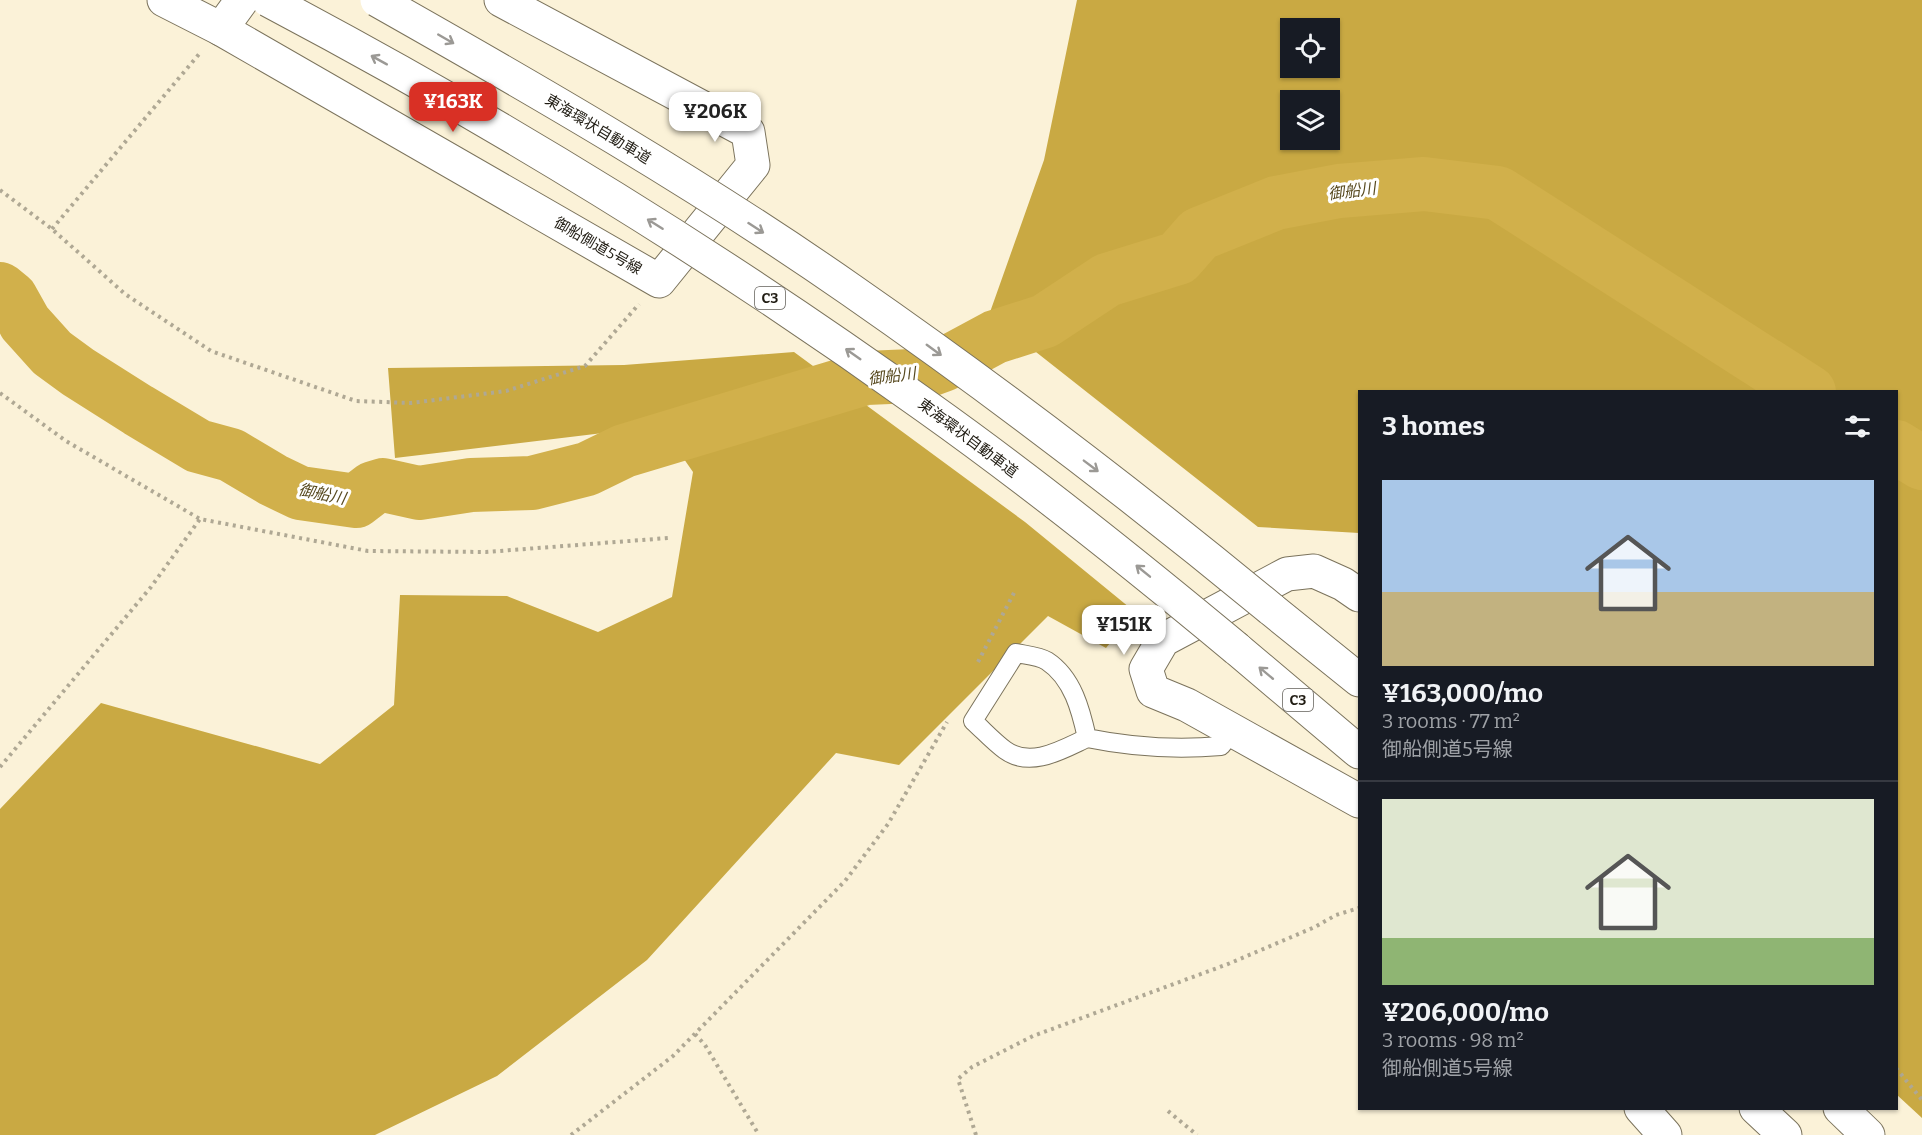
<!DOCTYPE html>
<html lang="en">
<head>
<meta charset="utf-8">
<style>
	:root { --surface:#171b24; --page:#242831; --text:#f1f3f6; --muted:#9ea1a6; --line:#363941; --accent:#d93025 }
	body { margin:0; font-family:Bitter,"Noto Sans JP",serif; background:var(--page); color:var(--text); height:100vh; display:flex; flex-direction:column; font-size:22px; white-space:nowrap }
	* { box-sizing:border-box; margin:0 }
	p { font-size:20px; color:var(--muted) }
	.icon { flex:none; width:33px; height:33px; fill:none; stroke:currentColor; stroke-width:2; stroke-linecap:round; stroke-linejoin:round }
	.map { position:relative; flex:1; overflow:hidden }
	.sheet { position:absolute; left:1358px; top:390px; width:540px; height:720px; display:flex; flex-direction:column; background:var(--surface); border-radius:0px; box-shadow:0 2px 4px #0004 }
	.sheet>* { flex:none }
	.tools { position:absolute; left:1280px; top:18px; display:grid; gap:12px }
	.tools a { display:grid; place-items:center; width:60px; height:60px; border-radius:0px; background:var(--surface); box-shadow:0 2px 4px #0004; font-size:30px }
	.price { position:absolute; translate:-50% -51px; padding:0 14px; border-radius:12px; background:#fff; color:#222; font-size:20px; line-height:39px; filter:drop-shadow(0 2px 3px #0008) }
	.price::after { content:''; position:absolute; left:50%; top:36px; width:18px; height:14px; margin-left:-9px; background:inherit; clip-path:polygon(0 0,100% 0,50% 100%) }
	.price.current { background:var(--accent); color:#fff }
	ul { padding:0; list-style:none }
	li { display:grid; align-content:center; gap:12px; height:318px; padding:0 24px }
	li+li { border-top:2px solid var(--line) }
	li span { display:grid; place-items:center; height:186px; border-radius:0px; color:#555 }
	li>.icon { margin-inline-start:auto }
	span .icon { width:108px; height:108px; fill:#fffc; stroke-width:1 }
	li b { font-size:26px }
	h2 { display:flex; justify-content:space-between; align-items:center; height:72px; padding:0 24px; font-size:26px }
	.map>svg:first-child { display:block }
</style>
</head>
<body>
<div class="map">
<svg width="1922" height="1135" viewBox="0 0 1922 1135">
	<rect width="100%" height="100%" fill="#fbf2d8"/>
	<g fill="#c9a943" fill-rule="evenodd">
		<path d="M 1077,0 L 1922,0 L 1922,1118 L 1896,1094 L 1896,392 L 1359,392 L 1359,533 L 1258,527 L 989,315 L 1044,160 ZM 1290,28 L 1329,28 L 1329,68 L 1290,68 ZM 1290,100 L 1329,100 L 1329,140 L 1290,140 Z"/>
		<path d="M 794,352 L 1025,522 L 1135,612 L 1106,648 L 1048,616 L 899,765 L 836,753 L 647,960 L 497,1076 L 375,1135 L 0,1135 L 0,809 L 101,703 L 320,764 L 394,705 L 400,595 L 507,596 L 598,632 L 672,597 L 693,472 L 661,426 L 395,458 L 388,368 L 624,365 Z"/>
	</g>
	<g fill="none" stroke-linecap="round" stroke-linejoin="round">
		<g stroke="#d1b04b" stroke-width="54">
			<path d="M 0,289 L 11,298 L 25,323 L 52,353 L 78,372 L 138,410 L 198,446 L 231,455 L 273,480 L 300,493 L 356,501 L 373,488 L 383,485 L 419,493 L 471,485 L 532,483 L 587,469 L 624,451 L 866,378 L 913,376 L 943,365 L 995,337 L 1045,321 L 1107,280 L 1178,258 L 1199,234 L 1276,203 L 1339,191 L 1424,184 L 1498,193 L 1809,392"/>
			<path d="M 1896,447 L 1922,463"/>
		</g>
		<defs>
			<path id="service" d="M 1087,738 C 1063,749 1031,769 1005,750 C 994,742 984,731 973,721 L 1016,653 C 1025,655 1039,656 1047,661 C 1073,678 1081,711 1087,738 C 1131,747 1176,750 1221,746 L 1233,731"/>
			<g id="minor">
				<path d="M 164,0 L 221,29 L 659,281 L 753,165 L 748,132 L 501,0"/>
				<path d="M 221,29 L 242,0"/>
				<path d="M 1359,595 L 1343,584 L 1314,571 L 1287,574 L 1163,640 L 1146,669 L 1153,691 L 1187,705 L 1359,801"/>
				<path d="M 1641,1108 L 1665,1135"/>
			</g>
			<g id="motorway">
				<path d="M 1271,609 L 1359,680"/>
				<path d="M 1237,649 L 1359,752"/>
				<path d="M 1756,1108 L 1785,1135"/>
				<path d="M 1840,1108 L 1868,1135"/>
			</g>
		</defs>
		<use href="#service" stroke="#7b735c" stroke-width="20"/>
		<use href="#minor" stroke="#7b735c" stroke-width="35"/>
		<use href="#motorway" stroke="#7b735c" stroke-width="35"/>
		<g stroke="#afa894" stroke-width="4" stroke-dasharray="3 4.5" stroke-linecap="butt">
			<path d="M 0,190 L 52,229 L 125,294 L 211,351 L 356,401 L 411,403 L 506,391 L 585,366 L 639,304"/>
			<path d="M 52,229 L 200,53"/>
			<path d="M 0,393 L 66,441 L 200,519 L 368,551 L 486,552 L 668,538"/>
			<path d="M 978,662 L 1016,589"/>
			<path d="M 0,767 L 151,587 L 200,519"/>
			<path d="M 695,1034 L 705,1045 L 759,1135"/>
			<path d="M 1896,1068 L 1922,1100"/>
			<path d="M 1168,1111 L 1197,1135"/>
			<path d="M 571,1135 L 673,1056 L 845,881 L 888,824 L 947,722"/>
			<path d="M 976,1135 L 958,1079 L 972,1067 L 1033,1036 L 1228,964 L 1315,927 L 1336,915 L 1359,908"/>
		</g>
		<use href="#service" stroke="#fff" stroke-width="18"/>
		<use href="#minor" stroke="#fff" stroke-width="33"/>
		<use href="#motorway" stroke="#fff" stroke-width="33"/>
		<defs>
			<g id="motorway-bridge">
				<path d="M 268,0 C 497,121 717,256 927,407 C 1034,483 1136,565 1237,649"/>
				<path d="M 377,0 C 538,91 699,184 851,290 C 995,390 1135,497 1271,609"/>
			</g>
		</defs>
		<use href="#motorway-bridge" stroke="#7b735c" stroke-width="35" stroke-linecap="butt"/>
		<use href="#motorway-bridge" stroke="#fff" stroke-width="33"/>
	</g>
	<defs><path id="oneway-shaft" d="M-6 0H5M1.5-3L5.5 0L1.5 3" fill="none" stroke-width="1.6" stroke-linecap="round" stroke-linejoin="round" transform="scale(1.5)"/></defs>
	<g stroke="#9b9995">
		<use href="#oneway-shaft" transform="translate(446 39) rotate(30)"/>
		<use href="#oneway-shaft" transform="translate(379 60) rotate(-151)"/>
		<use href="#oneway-shaft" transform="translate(655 224) rotate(-148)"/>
		<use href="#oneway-shaft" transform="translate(756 228) rotate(33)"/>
		<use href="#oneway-shaft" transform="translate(934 350) rotate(36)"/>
		<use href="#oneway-shaft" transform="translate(853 354) rotate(-145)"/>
		<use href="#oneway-shaft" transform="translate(1091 466) rotate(37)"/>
		<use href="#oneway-shaft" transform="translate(1143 571) rotate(-141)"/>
		<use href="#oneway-shaft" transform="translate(1266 673) rotate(-140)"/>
	</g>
	<g text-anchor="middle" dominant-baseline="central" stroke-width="6" stroke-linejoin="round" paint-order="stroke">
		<g fill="#fff" stroke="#63605a" stroke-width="1.5">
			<rect x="755" y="287" width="30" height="22" rx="4.5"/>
			<rect x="1283" y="689" width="30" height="22" rx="4.5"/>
		</g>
		<g font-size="14" font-weight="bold" fill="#201c13">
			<text x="770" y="298">C3</text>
			<text x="1298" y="700">C3</text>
		</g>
		<g font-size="15" fill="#201c13" stroke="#fff">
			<text transform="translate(598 129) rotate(31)">東海環状自動車道</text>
			<text transform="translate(598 246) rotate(30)">御船側道5号線</text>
			<text transform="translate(968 438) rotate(37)">東海環状自動車道</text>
		</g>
		<g font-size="16" font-style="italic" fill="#584a20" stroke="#fff">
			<text transform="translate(1352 191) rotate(-7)">御船川</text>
			<text transform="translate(892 376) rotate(-7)">御船川</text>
			<text transform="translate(322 494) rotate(11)">御船川</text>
		</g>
	</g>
</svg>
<div class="tools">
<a><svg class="icon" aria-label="locate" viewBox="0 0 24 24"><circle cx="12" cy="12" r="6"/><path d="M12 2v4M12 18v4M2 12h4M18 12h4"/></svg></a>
<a><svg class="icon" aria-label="layers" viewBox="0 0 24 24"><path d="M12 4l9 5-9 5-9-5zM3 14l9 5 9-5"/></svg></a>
</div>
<b class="price current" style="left:453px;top:133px">¥163K</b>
<b class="price" style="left:715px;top:143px">¥206K</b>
<b class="price" style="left:1124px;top:656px">¥151K</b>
<section class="sheet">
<h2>3 homes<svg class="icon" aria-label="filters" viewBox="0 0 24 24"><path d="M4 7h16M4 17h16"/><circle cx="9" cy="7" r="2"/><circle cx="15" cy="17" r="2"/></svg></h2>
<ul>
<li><span style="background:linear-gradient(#a9c7e8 60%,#c2b280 0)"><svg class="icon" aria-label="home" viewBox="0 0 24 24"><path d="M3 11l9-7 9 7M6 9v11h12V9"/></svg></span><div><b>¥163,000/mo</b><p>3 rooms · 77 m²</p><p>御船側道5号線</p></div></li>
<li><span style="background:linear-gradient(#dfe7d0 75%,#8fb573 0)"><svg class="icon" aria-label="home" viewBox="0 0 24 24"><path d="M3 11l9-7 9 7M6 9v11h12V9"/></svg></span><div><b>¥206,000/mo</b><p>3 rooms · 98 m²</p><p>御船側道5号線</p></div></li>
</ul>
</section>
</div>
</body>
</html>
